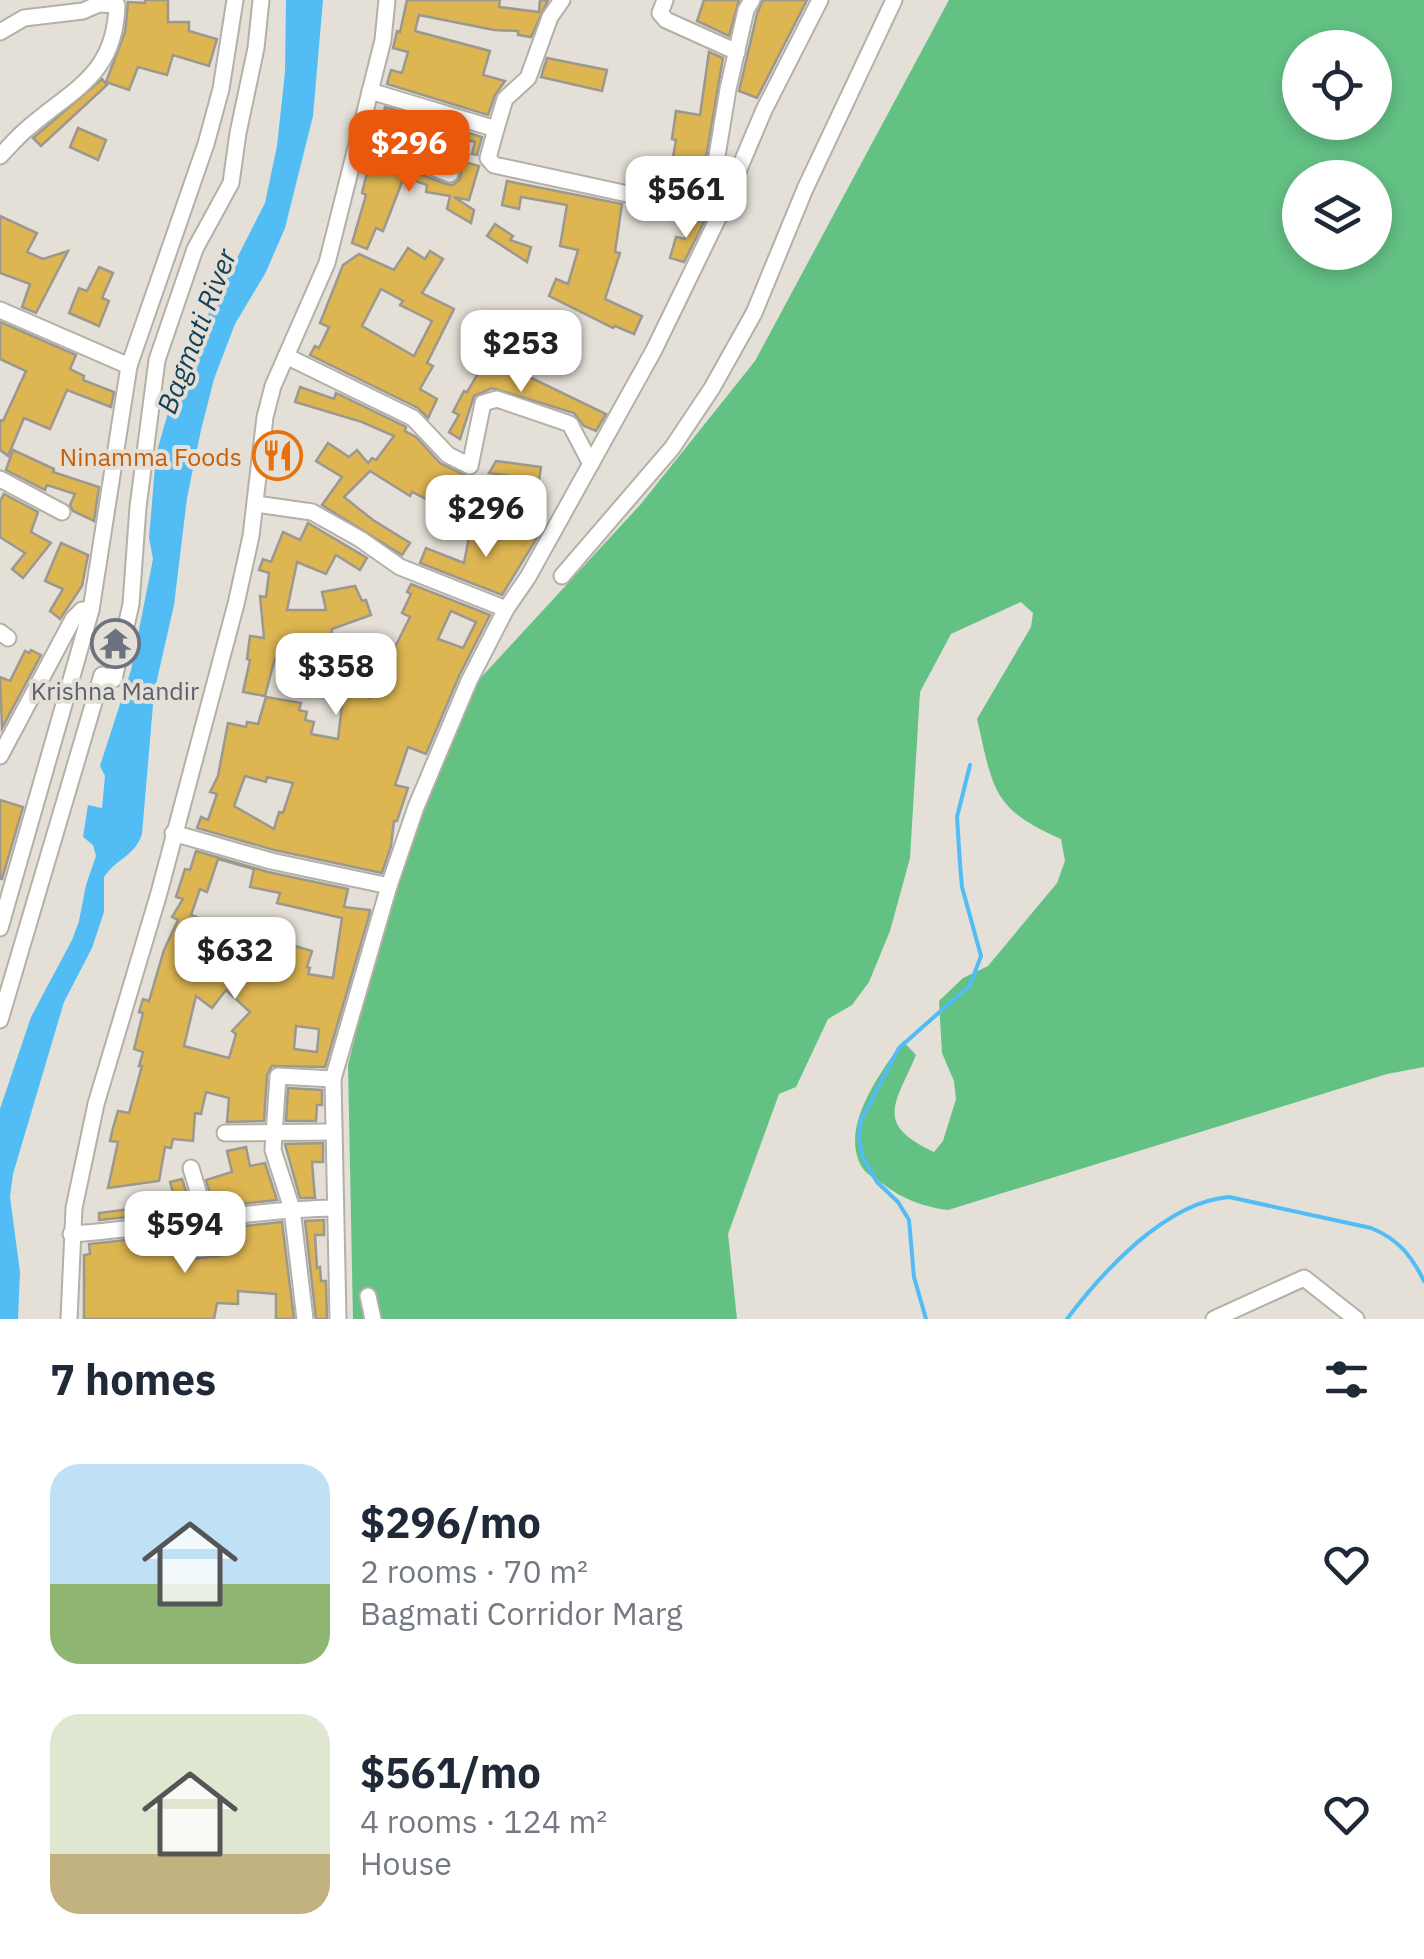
<!DOCTYPE html>
<html lang="en">
<head>
<meta charset="utf-8">
<style>
	:root { --surface:#fff; --page:#f6f6f7; --text:#1f2937; --muted:#747a83; --accent:#ea580c }
	body { margin:0; font-family:"IBM Plex Sans",sans-serif; background:var(--page); color:var(--text); height:100vh; display:flex; flex-direction:column; font-size:38px; white-space:nowrap }
	* { box-sizing:border-box; margin:0 }
	p { font-size:32px; color:var(--muted) }
	.icon { flex:none; width:55px; height:55px; fill:none; stroke:currentColor; stroke-width:2; stroke-linecap:round; stroke-linejoin:round }
	.map { position:relative; height:1319px; overflow:hidden }
	.sheet { display:flex; flex-direction:column; background:var(--surface); flex:1 }
	.sheet>* { flex:none }
	.controls { position:absolute; left:1282px; top:30px; display:grid; gap:20px }
	.controls a { display:grid; place-items:center; width:110px; height:110px; border-radius:50%; background:var(--surface); box-shadow:0 5px 15px #0003; font-size:50px }
	.price { position:absolute; translate:-50% -85px; padding:0 22px; border-radius:20px; background:#fff; color:#222; font-size:32px; line-height:65px; filter:drop-shadow(0 2px 5px #0008) }
	.price::after { content:''; position:absolute; left:50%; top:60px; width:30px; height:22px; margin-left:-15px; background:inherit; clip-path:polygon(0 0,100% 0,50% 100%) }
	.price.selected { background:var(--accent); color:#fff }
	ul { padding:0; list-style:none }
	li { display:flex; align-items:center; gap:30px; height:250px; padding:0 50px }
	li span { display:grid; place-items:center; flex:none; width:280px; height:200px; border-radius:30px; color:#555 }
	li>.icon { margin-inline-start:auto }
	span .icon { width:120px; height:120px; fill:#fffc; stroke-width:1 }
	li b { font-size:42px }
	h2 { display:flex; justify-content:space-between; align-items:center; height:120px; padding:0 50px; font-size:42px }
	.map>svg:first-child { display:block }
</style>
</head>
<body>
<div class="map">
<svg width="1424" height="1319" viewBox="0 0 1424 1319">
	<rect width="100%" height="100%" fill="#e4e0d7"/>
	<path fill="#63c184" fill-rule="evenodd" d="M 949,0 L 1424,0 L 1424,1067 L 1387,1074 L 948,1210 C 924,1207 902,1199 883,1184 C 877,1180 868,1175 864,1170 C 836,1131 881,1072 903,1041 L 916,1055 C 895,1105 874,1124 934,1152 L 943,1141 L 956,1099 L 954,1081 L 942,1053 L 939,1001 L 963,978 L 988,966 L 1057,883 L 1065,861 L 1061,839 C 991,809 993,787 977,719 L 1031,627 L 1033,613 L 1021,602 L 951,634 L 920,692 L 910,858 L 890,931 L 869,982 L 852,1005 L 828,1019 L 796,1087 L 779,1094 L 728,1234 L 737,1319 L 353,1319 L 348,1065 L 392,887 L 475,684 L 640,505 L 755,361 ZM 1300,48 L 1375,48 L 1375,122 L 1300,122 ZM 1300,178 L 1375,178 L 1375,252 L 1300,252 Z"/>
	<path fill="#52bcf4" d="M 286,0 L 323,0 L 313,116 L 285,228 L 266,272 L 235,324 L 214,379 L 201,430 L 187,498 L 174,605 L 154,693 L 142,834 C 135,856 117,858 104,877 L 104,912 L 92,948 L 64,1002 L 13,1174 L 10,1197 L 20,1272 L 18,1319 L 0,1319 L 0,1109 L 31,1017 L 72,940 L 79,921 L 86,885 L 96,856 L 93,845 L 83,837 L 88,805 L 102,808 L 105,776 L 100,766 L 131,670 L 153,559 L 149,538 L 156,455 L 180,370 L 265,203 L 277,146 L 285,72 Z"/>
	<g fill="none" stroke-linecap="round" stroke-linejoin="round">
		<g stroke="#52bcf4" stroke-width="4">
			<path d="M 926,1319 L 914,1277 L 909,1220 L 898,1202 L 877,1182 L 863,1158 L 859,1139 L 861,1120 L 899,1048 L 970,985 L 981,956 L 962,887 L 960,864 L 957,817 L 970,765"/>
			<path d="M 1067,1319 C 1103,1271 1166,1202 1229,1197 L 1371,1228 C 1398,1239 1411,1255 1424,1281"/>
		</g>
	</g>
	<g fill="#ddb551" stroke="#9c988f" stroke-width="2.5" fill-rule="evenodd">
		<path d="M 145,0 L 168,0 L 168,22 L 189,22 L 189,31 L 217,39 L 209,66 L 173,55 L 167,75 L 138,67 L 129,90 L 106,82 L 125,32 L 128,2 L 145,3 Z"/>
		<path d="M 407,0 L 500,0 L 499,7 L 539,12 L 540,0 L 548,0 L 531,37 L 518,35 L 518,31 L 494,30 L 419,15 L 415,31 L 490,51 L 483,75 L 505,81 L 495,95 L 488,115 L 387,84 L 391,70 L 402,73 L 408,52 L 393,48 L 397,31 L 400,32 Z"/>
		<path d="M 704,0 L 739,0 L 729,36 L 697,21 Z"/>
		<path d="M 763,0 L 807,0 L 757,98 L 739,91 L 757,14 Z"/>
		<path d="M 709,52 L 723,58 L 699,198 L 667,191 L 676,140 L 672,139 L 676,111 L 700,115 Z"/>
		<path d="M 547,58 L 607,70 L 602,91 L 541,77 Z"/>
		<path d="M 102,79 L 107,85 L 41,146 L 33,138 Z"/>
		<path d="M 385,107 L 482,137 L 477,155 L 472,154 L 475,142 L 383,118 Z"/>
		<path d="M 78,128 L 106,140 L 98,160 L 70,147 Z"/>
		<path d="M 410,146 L 479,166 L 469,200 L 454,197 L 474,210 L 471,223 L 447,209 L 450,196 L 426,192 L 427,185 L 404,177 L 383,231 L 376,228 L 367,249 L 352,243 L 366,195 L 362,193 L 368,169 L 381,174 L 385,161 L 446,184 L 453,185 L 460,179 L 461,171 L 455,164 Z"/>
		<path d="M 507,181 L 622,204 L 615,252 L 620,253 L 605,299 L 642,316 L 634,334 L 615,326 L 613,328 L 549,296 L 556,279 L 568,284 L 578,250 L 560,246 L 567,205 L 521,197 L 519,209 L 502,205 Z"/>
		<path d="M 0,216 L 37,233 L 27,252 L 43,259 L 68,251 L 36,313 L 22,307 L 30,284 L 0,273 Z"/>
		<path d="M 690,219 L 704,222 L 684,262 L 670,258 L 676,237 L 685,239 Z"/>
		<path d="M 495,224 L 513,236 L 510,240 L 531,247 L 527,262 L 487,236 Z"/>
		<path d="M 408,248 L 425,259 L 430,251 L 443,259 L 422,293 L 454,309 L 427,363 L 433,366 L 420,389 L 437,399 L 428,418 L 418,408 L 310,355 L 315,346 L 319,348 L 329,327 L 320,323 L 343,265 L 359,254 L 394,270 ZM 381,289 L 403,301 L 400,305 L 432,321 L 414,356 L 362,326 Z"/>
		<path d="M 99,267 L 113,273 L 102,298 L 109,301 L 99,326 L 69,313 L 79,288 L 87,291 Z"/>
		<path d="M 0,322 L 76,355 L 70,369 L 84,376 L 83,380 L 114,392 L 111,407 L 67,390 L 50,429 L 24,418 L 8,456 L 0,450 L 0,420 L 3,421 L 26,371 L 0,359 Z"/>
		<path d="M 488,357 L 606,414 L 596,431 L 584,426 L 574,413 L 492,388 L 474,396 L 460,439 L 449,432 L 459,415 L 453,412 L 464,391 L 467,392 Z"/>
		<path d="M 300,387 L 334,399 L 336,393 L 406,427 L 405,431 L 416,437 L 440,463 L 466,476 L 463,488 L 452,486 L 438,505 L 412,492 L 410,496 L 370,471 L 344,497 L 373,520 L 410,543 L 402,555 L 322,505 L 342,477 L 316,461 L 328,443 L 349,457 L 357,450 L 368,463 L 372,458 L 376,460 L 394,436 L 362,422 L 295,402 Z"/>
		<path d="M 13,450 L 54,469 L 53,472 L 99,487 L 94,521 L 73,511 L 70,505 L 75,494 L 47,485 L 45,490 L 6,470 Z"/>
		<path d="M 496,461 L 541,467 L 539,480 L 489,473 Z"/>
		<path d="M 4,494 L 38,512 L 31,532 L 51,543 L 23,578 L 12,569 L 25,553 L 0,537 L 0,501 Z"/>
		<path d="M 308,523 L 367,558 L 360,570 L 336,555 L 326,574 L 297,562 L 287,610 L 326,610 L 322,592 L 355,586 L 362,601 L 366,600 L 371,615 L 332,629 L 329,655 L 371,656 L 369,699 L 410,617 L 402,613 L 411,594 L 407,592 L 411,584 L 490,615 L 459,676 L 426,754 L 408,747 L 395,785 L 408,788 L 397,821 L 394,821 L 391,846 L 382,873 L 274,850 L 197,828 L 201,817 L 208,820 L 217,794 L 210,792 L 218,776 L 228,723 L 246,727 L 247,722 L 258,724 L 266,697 L 301,703 L 299,710 L 307,712 L 305,720 L 314,722 L 311,734 L 338,739 L 343,697 L 335,697 L 335,686 L 301,685 L 302,660 L 275,658 L 265,696 L 243,692 L 250,660 L 247,659 L 250,636 L 264,638 L 260,596 L 266,597 L 269,573 L 259,570 L 263,559 L 271,562 L 283,532 L 300,540 ZM 451,611 L 476,622 L 463,648 L 438,639 ZM 245,776 L 266,782 L 267,777 L 293,783 L 283,813 L 279,812 L 274,829 L 234,806 Z"/>
		<path d="M 470,532 L 497,537 L 498,532 L 516,536 L 540,533 L 502,595 L 420,563 L 426,548 L 464,563 Z"/>
		<path d="M 61,543 L 88,555 L 82,586 L 60,619 L 50,611 L 63,589 L 45,581 Z"/>
		<path d="M 31,650 L 41,655 L 2,728 L 0,677 L 10,681 L 25,651 L 29,653 Z"/>
		<path d="M 0,800 L 23,807 L 2,879 L 0,879 Z"/>
		<path d="M 196,851 L 268,872 L 348,889 L 344,907 L 370,910 L 369,916 L 325,1067 L 272,1066 L 267,1075 L 264,1121 L 227,1122 L 229,1098 L 206,1092 L 201,1114 L 195,1113 L 193,1141 L 173,1139 L 171,1148 L 165,1147 L 159,1181 L 108,1188 L 118,1142 L 110,1141 L 113,1128 L 118,1111 L 129,1113 L 142,1066 L 139,1066 L 143,1052 L 134,1049 L 143,1013 L 139,1012 L 143,999 L 149,1001 L 164,950 L 178,920 L 172,917 L 183,899 L 176,897 L 185,869 L 190,870 ZM 218,859 L 254,869 L 250,887 L 280,893 L 277,903 L 342,918 L 333,978 L 308,974 L 310,968 L 307,967 L 312,951 L 285,943 L 290,929 L 260,920 L 253,936 L 217,920 L 215,924 L 191,915 L 200,889 L 207,892 ZM 226,990 L 250,1012 L 232,1031 L 236,1034 L 229,1058 L 184,1046 L 196,996 L 212,1008 ZM 296,1026 L 319,1029 L 317,1052 L 294,1049 Z"/>
		<path d="M 288,1088 L 322,1090 L 322,1105 L 317,1105 L 316,1121 L 286,1121 Z"/>
		<path d="M 323,1143 L 323,1162 L 312,1162 L 315,1198 L 300,1198 L 285,1144 Z"/>
		<path d="M 246,1147 L 250,1166 L 265,1163 L 277,1200 L 214,1207 L 206,1180 L 232,1172 L 227,1151 Z"/>
		<path d="M 182,1179 L 192,1210 L 99,1220 L 99,1213 L 176,1203 L 170,1182 Z"/>
		<path d="M 324,1220 L 324,1235 L 315,1235 L 317,1268 L 320,1267 L 321,1281 L 326,1281 L 327,1319 L 316,1319 L 305,1221 Z"/>
		<path d="M 282,1222 L 294,1319 L 276,1319 L 276,1294 L 238,1291 L 238,1304 L 217,1303 L 214,1319 L 84,1319 L 84,1255 L 90,1254 L 89,1244 L 181,1234 L 183,1260 L 220,1256 L 218,1229 Z"/>
	</g>
	<g fill="none" stroke-linecap="round" stroke-linejoin="round">
		<defs>
			<g id="minor">
				<path d="M 665,0 L 660,13 L 666,20 L 737,52"/>
				<path d="M 0,32 L 24,18 L 83,11 L 99,4 L 100,0"/>
				<path d="M 370,91 L 496,129 L 488,158 L 494,165 L 720,214"/>
				<path d="M 496,129 L 505,99 L 528,78 L 550,17 L 562,0"/>
				<path d="M 358,138 L 450,174"/>
				<path d="M 0,156 C 9,147 18,136 28,128 C 74,88 115,75 117,5 L 99,4"/>
				<path d="M 708,211 L 728,89 L 746,10 L 752,0"/>
				<path d="M 0,310 L 129,366"/>
				<path d="M 286,356 L 413,418 L 448,455 L 470,466 L 483,403 L 497,399 L 570,424 L 591,464"/>
				<path d="M 0,479 L 62,512"/>
				<path d="M 256,504 L 312,512 L 360,539 L 400,567 L 506,609"/>
				<path d="M 562,576 L 672,448 L 712,388 L 754,313 L 805,189 L 894,0"/>
				<path d="M 0,632 L 8,638"/>
				<path d="M 0,756 L 73,619 L 82,610 L 91,610"/>
				<path d="M 173,833 L 271,861 L 389,886"/>
				<path d="M 0,928 L 91,610 L 129,366 L 206,144 L 221,89 L 235,0"/>
				<path d="M 0,1020 L 102,675 L 114,679 L 131,604 L 138,507 L 157,360 L 195,249 L 231,183 L 238,133 L 256,48 L 261,0"/>
				<path d="M 225,1133 L 334,1132"/>
				<path d="M 191,1168 L 207,1221"/>
				<path d="M 71,1234 C 159,1228 246,1210 334,1208"/>
				<path d="M 368,1296 L 373,1319"/>
				<path d="M 69,1319 L 74,1208 L 96,1104 L 159,893 L 236,604 L 251,536 L 265,417 L 273,386 L 327,263 L 383,40 L 387,0"/>
				<path d="M 305,1319 L 292,1209 L 273,1150 L 278,1076 L 333,1079"/>
				<path d="M 338,1319 L 333,1079 L 389,886 L 416,807 L 469,681 L 506,609 L 528,577 L 654,350 L 720,214 L 764,110 L 820,0"/>
				<path d="M 1214,1319 L 1304,1278 L 1356,1319"/>
			</g>
		</defs>
		<use href="#minor" stroke="#b4b0a7" stroke-width="19"/>
		<use href="#minor" stroke="#fff" stroke-width="15"/>
	</g>
	<defs>
		<symbol id="restaurant-ring" viewBox="-11 -11 22 22"><circle r="9.5" fill="#e4e0d7" stroke="#e8710a" stroke-width="1.5"/><path d="M-5-6h1v4h1v-4h1v4h1v-4h1v5L-1.5 .5V6h-2V.5L-5-1ZM5-6V6H3V1.5H1.5Q1.5-4 5-6Z" fill="#e8710a"/></symbol>
		<symbol id="temple-ring" viewBox="-11 -11 22 22"><circle r="9.5" fill="#e4e0d7" stroke="#6b7280" stroke-width="1.5"/><path d="M0-6L5-2H3V0L6.5 2.5H4V6H1.5V3h-3V6H-4V2.5H-6.5L-3 0V-2H-5Z" fill="#6b7280"/></symbol>
	</defs>
	<g fill-rule="evenodd">
		<use href="#restaurant-ring" x="250" y="428" width="55" height="55"/>
		<use href="#temple-ring" x="88" y="616" width="55" height="55"/>
	</g>
	<g text-anchor="middle" dominant-baseline="central" stroke-width="8" stroke-linejoin="round" paint-order="stroke">
		<g font-size="25" fill="#c56008" stroke="#e4e0d7" text-anchor="end">
			<text x="242" y="456">Ninamma Foods</text>
		</g>
		<g font-size="25" fill="#5b616d" stroke="#e4e0d7">
			<text x="115" y="690">Krishna Mandir</text>
		</g>
		<g font-size="28" font-style="italic" fill="#154159" stroke="#e4e0d7">
			<text transform="translate(196 331) rotate(-69)">Bagmati River</text>
		</g>
	</g>
</svg>
<div class="controls">
<a><svg class="icon" aria-label="locate" viewBox="0 0 24 24"><circle cx="12" cy="12" r="6"/><path d="M12 2v4M12 18v4M2 12h4M18 12h4"/></svg></a>
<a><svg class="icon" aria-label="layers" viewBox="0 0 24 24"><path d="M12 4l9 5-9 5-9-5zM3 14l9 5 9-5"/></svg></a>
</div>
<b class="price selected" style="left:409px;top:195px">$296</b>
<b class="price" style="left:686px;top:241px">$561</b>
<b class="price" style="left:521px;top:395px">$253</b>
<b class="price" style="left:486px;top:560px">$296</b>
<b class="price" style="left:336px;top:718px">$358</b>
<b class="price" style="left:235px;top:1002px">$632</b>
<b class="price" style="left:185px;top:1276px">$594</b>
</div>
<section class="sheet">
<h2>7 homes<svg class="icon" aria-label="filters" viewBox="0 0 24 24"><path d="M4 7h16M4 17h16"/><circle cx="9" cy="7" r="2"/><circle cx="15" cy="17" r="2"/></svg></h2>
<ul>
<li><span style="background:linear-gradient(#bfe0f5 60%,#8fb573 0)"><svg class="icon" aria-label="home" viewBox="0 0 24 24"><path d="M3 11l9-7 9 7M6 9v11h12V9"/></svg></span><div><b>$296/mo</b><p>2 rooms · 70 m²</p><p>Bagmati Corridor Marg</p></div><svg class="icon" aria-label="heart" viewBox="0 0 24 24"><path d="M12 20l-8-8c-3-5 5-10 8-4 3-6 11-1 8 4z"/></svg></li>
<li><span style="background:linear-gradient(#dfe7d0 70%,#c2b280 0)"><svg class="icon" aria-label="home" viewBox="0 0 24 24"><path d="M3 11l9-7 9 7M6 9v11h12V9"/></svg></span><div><b>$561/mo</b><p>4 rooms · 124 m²</p><p>House</p></div><svg class="icon" aria-label="heart" viewBox="0 0 24 24"><path d="M12 20l-8-8c-3-5 5-10 8-4 3-6 11-1 8 4z"/></svg></li>
</ul>
</section>
</body>
</html>
